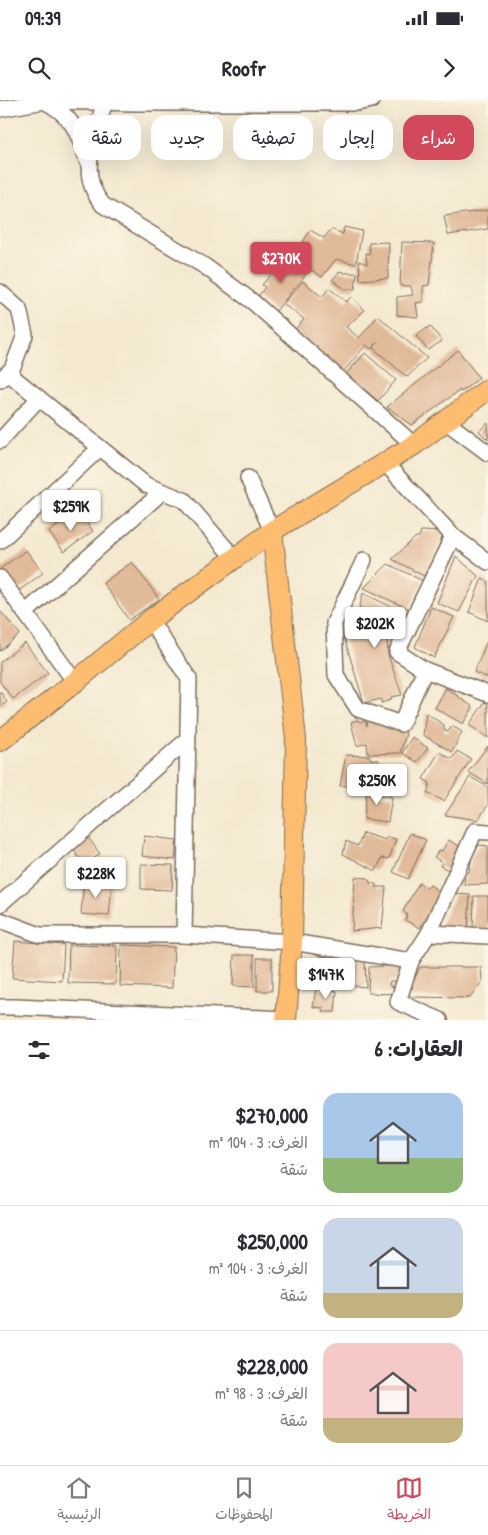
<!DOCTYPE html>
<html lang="ar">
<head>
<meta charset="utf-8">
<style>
	:root { --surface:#fff; --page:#f2f2f3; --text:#2b2b33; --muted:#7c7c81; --line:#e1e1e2; --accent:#d1495b }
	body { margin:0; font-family:"Patrick Hand","Playpen Sans Arabic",sans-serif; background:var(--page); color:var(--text); direction:rtl; height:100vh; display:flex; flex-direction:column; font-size:19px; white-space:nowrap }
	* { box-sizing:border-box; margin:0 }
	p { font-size:16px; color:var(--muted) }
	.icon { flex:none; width:28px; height:28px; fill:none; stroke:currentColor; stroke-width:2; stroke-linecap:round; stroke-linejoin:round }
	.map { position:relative; height:920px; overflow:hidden; direction:ltr }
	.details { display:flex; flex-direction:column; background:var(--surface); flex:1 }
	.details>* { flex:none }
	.banner { position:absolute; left:15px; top:15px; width:459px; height:45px; direction:rtl; display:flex; gap:10px }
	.price { position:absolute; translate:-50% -42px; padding:0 11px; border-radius:5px; background:#fff; color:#222; font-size:16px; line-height:32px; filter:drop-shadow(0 1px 2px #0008) }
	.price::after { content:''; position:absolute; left:50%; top:30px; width:15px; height:11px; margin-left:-8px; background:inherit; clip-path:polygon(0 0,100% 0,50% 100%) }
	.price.current { background:var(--accent); color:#fff }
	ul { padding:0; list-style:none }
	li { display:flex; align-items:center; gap:15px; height:125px; padding:0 25px }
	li+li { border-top:1px solid var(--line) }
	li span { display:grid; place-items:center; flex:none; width:140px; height:100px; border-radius:15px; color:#555 }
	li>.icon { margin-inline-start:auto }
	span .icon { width:60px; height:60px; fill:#fffc; stroke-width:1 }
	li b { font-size:21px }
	h2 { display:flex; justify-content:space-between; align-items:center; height:60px; padding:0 25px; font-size:21px }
	.tag { padding:0 18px; border-radius:15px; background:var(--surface); box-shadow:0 5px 20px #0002; font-size:18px; line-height:45px }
	.tag.current { background:var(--accent); color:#fff }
	.status { display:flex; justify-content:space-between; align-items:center; height:35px; padding:0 25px; background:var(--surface); direction:ltr }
	.status svg { height:14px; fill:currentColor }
	header { display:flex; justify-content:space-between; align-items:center; height:65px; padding:0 25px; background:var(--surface); font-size:22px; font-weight:700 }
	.menu { display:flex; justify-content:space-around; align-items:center; height:70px; border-top:1px solid var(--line); background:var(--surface); font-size:14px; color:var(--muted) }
	.menu a { display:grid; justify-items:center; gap:2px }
	.menu .current { color:var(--accent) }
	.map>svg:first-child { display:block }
</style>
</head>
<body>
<div class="status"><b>09:39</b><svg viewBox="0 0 49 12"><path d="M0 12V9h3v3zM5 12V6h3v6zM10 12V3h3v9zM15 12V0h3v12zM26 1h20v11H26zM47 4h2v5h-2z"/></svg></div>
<header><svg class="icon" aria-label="forward" viewBox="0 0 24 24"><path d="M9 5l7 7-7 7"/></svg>Roofr<svg class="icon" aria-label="search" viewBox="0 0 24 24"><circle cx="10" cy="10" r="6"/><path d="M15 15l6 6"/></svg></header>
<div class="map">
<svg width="488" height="920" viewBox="0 0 488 920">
	<rect width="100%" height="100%" fill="#fcf5e5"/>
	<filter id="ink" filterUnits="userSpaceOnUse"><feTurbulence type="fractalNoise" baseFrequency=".02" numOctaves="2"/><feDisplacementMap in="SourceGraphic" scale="10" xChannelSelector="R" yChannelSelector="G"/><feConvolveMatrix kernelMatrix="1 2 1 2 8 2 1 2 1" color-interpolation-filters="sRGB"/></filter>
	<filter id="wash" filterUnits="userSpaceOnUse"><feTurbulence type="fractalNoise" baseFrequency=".0096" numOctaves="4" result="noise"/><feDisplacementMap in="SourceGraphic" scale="20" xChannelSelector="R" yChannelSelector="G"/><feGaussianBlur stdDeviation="1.12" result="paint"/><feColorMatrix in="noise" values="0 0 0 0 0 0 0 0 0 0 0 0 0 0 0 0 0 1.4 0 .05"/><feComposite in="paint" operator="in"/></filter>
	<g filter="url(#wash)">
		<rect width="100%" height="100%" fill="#f4e9d0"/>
		<g id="blocks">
			<g fill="#e1ba99">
				<path d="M 488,110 L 488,129 L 448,135 L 444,116 Z"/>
				<path d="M 344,127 L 362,131 L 356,164 L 336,159 L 322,177 L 294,158 L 310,130 L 324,138 L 331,129 L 343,134 Z"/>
				<path d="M 389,142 L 388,178 L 360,180 L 359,161 L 367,164 L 366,153 L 370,154 L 369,143 Z"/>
				<path d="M 402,142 L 434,143 L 429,185 L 423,186 L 423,202 L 416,203 L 418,217 L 397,215 L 397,197 L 413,195 L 411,186 L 400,186 Z"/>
				<path d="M 283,159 L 296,168 L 298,166 L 307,173 L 275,212 L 258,197 L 265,187 L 262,185 Z"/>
				<path d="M 340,171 L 345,173 L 357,173 L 355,189 L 345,189 L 332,180 Z"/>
				<path d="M 303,181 L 322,197 L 329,188 L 346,202 L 351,197 L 365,210 L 346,227 L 359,238 L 378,216 L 427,258 L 407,277 L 373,248 L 378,242 L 371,249 L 366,245 L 343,272 L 312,244 L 294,231 L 304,219 L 283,204 Z"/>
				<path d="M 430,226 L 442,241 L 428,250 L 416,236 Z"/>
				<path d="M 458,250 L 479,278 L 461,292 L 460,290 L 412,325 L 387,307 Z"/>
				<path d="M 365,253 L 396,280 L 378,301 L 346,274 Z"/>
				<path d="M 488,323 L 488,340 L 479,331 Z"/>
				<path d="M 78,411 L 93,431 L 64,452 L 49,432 Z"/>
				<path d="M 421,431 L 444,432 L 435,456 L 424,476 L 392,459 L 416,437 L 419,437 Z"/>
				<path d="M 26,450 L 43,473 L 17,492 L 0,469 Z"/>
				<path d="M 456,456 L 478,476 L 459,512 L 437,503 Z"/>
				<path d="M 132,462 L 159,499 L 129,520 L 103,483 Z"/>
				<path d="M 388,464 L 423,481 L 409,509 L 364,488 Z"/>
				<path d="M 482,478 L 488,481 L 488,521 L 469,512 Z"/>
				<path d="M 363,493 L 408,515 L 396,540 L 387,536 L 388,555 L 402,595 L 391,597 L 391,600 L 381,603 L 381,599 L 364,603 L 343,534 L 368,528 L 356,523 Z"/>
				<path d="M 431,507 L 454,517 L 434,558 L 415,547 Z"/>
				<path d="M 0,511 L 20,534 L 0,551 Z"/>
				<path d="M 488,539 L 488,578 L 474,572 Z"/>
				<path d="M 25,543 L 48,573 L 13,599 L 0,582 L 0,562 Z"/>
				<path d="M 446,588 L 473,607 L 463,624 L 435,608 Z"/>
				<path d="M 0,591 L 7,602 L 0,607 Z"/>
				<path d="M 485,602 L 488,604 L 488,638 L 469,625 Z"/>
				<path d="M 426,613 L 444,625 L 444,630 L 448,632 L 452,626 L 462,632 L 452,652 L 423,635 Z"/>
				<path d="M 368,619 L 403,628 L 406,634 L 400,653 L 368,654 L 367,643 L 357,646 L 351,622 L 358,620 L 360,622 L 365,621 L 367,626 Z"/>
				<path d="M 412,637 L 428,648 L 417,662 L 402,653 Z"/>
				<path d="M 488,646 L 488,684 L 468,672 Z"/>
				<path d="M 457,651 L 471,659 L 444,701 L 427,693 L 430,683 L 423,679 L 439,652 L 452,659 Z"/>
				<path d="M 346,655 L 370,656 L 370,659 L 379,660 L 379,676 L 372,675 L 371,685 L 340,686 Z"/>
				<path d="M 470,677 L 488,687 L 488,705 L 478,720 L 445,715 Z"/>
				<path d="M 377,688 L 379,695 L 392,697 L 388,722 L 364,719 L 367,689 Z"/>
				<path d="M 363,733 L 385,740 L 387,737 L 396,739 L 389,759 L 382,758 L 376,771 L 343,754 L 346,741 L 358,746 Z"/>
				<path d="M 410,733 L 426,740 L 408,779 L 393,772 Z"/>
				<path d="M 144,736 L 177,740 L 175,760 L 142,756 Z"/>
				<path d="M 88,737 L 100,754 L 84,765 L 72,748 Z"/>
				<path d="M 448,740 L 463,748 L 453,772 L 440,766 L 442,762 L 434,757 L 439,750 L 442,751 Z"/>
				<path d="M 479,745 L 488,746 L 488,784 L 464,785 L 465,773 L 469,772 L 472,756 Z"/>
				<path d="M 141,764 L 173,765 L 172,790 L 141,789 Z"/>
				<path d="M 355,777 L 368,778 L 370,783 L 376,784 L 376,787 L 386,787 L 382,828 L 352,831 Z"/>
				<path d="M 84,782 L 112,784 L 109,816 L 81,814 Z"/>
				<path d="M 419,783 L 427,788 L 430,785 L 442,794 L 427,822 L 424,821 L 420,828 L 405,820 L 407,815 L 403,811 Z"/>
				<path d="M 456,794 L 470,795 L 468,830 L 439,828 Z"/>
				<path d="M 474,796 L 488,796 L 488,830 L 473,830 Z"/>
				<path d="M 15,841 L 64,845 L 62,881 L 12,878 Z"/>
				<path d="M 69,845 L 117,846 L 116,884 L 68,883 Z"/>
				<path d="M 121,845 L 174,847 L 172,888 L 120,886 Z"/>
				<path d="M 234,855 L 254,855 L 254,887 L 233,886 Z"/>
				<path d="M 321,856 L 365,860 L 366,887 L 316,882 L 316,875 L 319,875 Z"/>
				<rect x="257" y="858" width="15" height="33"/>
				<path d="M 402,865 L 399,881 L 390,881 L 389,885 L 394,887 L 395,894 L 368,893 L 369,867 Z"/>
				<path d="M 420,867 L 481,867 L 482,882 L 470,898 L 412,897 L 408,894 L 407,888 L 412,889 L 412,884 Z"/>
				<path d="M 316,889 L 337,891 L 335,912 L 323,912 L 324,908 L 313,907 Z"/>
			</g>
		</g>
	</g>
	<g filter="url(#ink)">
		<use href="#blocks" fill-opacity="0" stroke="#7c6d5c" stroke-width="1"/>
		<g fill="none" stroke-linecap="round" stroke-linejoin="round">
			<defs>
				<g id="minor">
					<path d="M 105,0 C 97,36 75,73 103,105 L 206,167 L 253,202 L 414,345"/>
					<path d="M 44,1 C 74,16 78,33 88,63"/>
					<path d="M 0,9 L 44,1 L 138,3 L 357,3 L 372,0"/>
					<path d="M 0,192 L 19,209 L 25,235 L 12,269 L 0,280"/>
					<path d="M 8,273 L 146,385 L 184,400 L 235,459"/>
					<path d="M 445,321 L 488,353"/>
					<path d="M 0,341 L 39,298"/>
					<path d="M 384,362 L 453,436 L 488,462"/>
					<path d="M 248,378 L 272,431"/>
					<path d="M 453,436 L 397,552 L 425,570 L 488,594"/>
					<path d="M 0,441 L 100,348"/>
					<path d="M 364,460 L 334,523 L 336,575 L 358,609 L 401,624 L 425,570"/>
					<path d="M 0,478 L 75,582"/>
					<path d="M 25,513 L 162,392"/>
					<path d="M 150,520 L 189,579 L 184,835"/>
					<path d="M 0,804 L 187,640"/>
					<path d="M 0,820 L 40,835 L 184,835 L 292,842 L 411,861"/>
					<path d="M 429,833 L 488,836"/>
					<path d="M 0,907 L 15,907 L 286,919"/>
					<path d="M 440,920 L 398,902 L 411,861 L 429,833 L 475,731 L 488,732"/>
				</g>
				<g id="major">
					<path d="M 272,431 L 296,639 L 292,842 L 286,920"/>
					<path d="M 0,641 L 75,582 L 150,520 L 272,431 L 414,345 L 488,289"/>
				</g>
			</defs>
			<use href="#minor" stroke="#7c6d5c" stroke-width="18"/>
			<use href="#major" stroke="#7c6d5c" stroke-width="22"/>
			<use href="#minor" stroke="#fff" stroke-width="15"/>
			<use href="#major" stroke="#fcbd6f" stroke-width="20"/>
		</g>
	</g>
</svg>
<b class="price current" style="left:281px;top:184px">$270K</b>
<b class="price" style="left:71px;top:432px">$259K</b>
<b class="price" style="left:375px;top:549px">$202K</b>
<b class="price" style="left:377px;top:706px">$250K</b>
<b class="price" style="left:96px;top:799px">$228K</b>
<b class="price" style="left:326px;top:900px">$147K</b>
<div class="banner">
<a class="tag current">شراء</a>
<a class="tag">إيجار</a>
<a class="tag">تصفية</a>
<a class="tag">جديد</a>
<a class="tag">شقة</a>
</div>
</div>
<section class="details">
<h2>العقارات: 6<svg class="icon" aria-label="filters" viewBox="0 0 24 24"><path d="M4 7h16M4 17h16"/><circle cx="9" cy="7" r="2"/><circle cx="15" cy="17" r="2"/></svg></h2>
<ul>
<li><span style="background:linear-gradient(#a9c7e8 65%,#8fb573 0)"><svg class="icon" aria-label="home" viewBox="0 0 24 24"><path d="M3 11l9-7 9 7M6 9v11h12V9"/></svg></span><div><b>$270,000</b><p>الغرف: 3 · 104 m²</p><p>شقة</p></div></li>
<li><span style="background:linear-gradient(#c9d6e8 75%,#c2b280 0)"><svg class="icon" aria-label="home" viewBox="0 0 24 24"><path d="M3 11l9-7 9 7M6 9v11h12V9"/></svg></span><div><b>$250,000</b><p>الغرف: 3 · 104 m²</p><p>شقة</p></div></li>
<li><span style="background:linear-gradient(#f6c9c9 75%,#c2b280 0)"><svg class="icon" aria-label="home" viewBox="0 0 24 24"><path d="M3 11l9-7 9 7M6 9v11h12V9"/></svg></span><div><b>$228,000</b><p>الغرف: 3 · 98 m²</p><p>شقة</p></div></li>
</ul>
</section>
<nav class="menu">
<a class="current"><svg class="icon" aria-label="map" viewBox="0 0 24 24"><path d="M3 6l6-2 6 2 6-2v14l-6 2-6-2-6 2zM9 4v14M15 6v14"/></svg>الخريطة</a>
<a><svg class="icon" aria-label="saved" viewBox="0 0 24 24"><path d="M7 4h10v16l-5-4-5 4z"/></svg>المحفوظات</a>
<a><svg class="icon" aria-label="home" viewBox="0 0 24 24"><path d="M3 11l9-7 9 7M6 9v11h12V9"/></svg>الرئيسية</a>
</nav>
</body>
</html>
